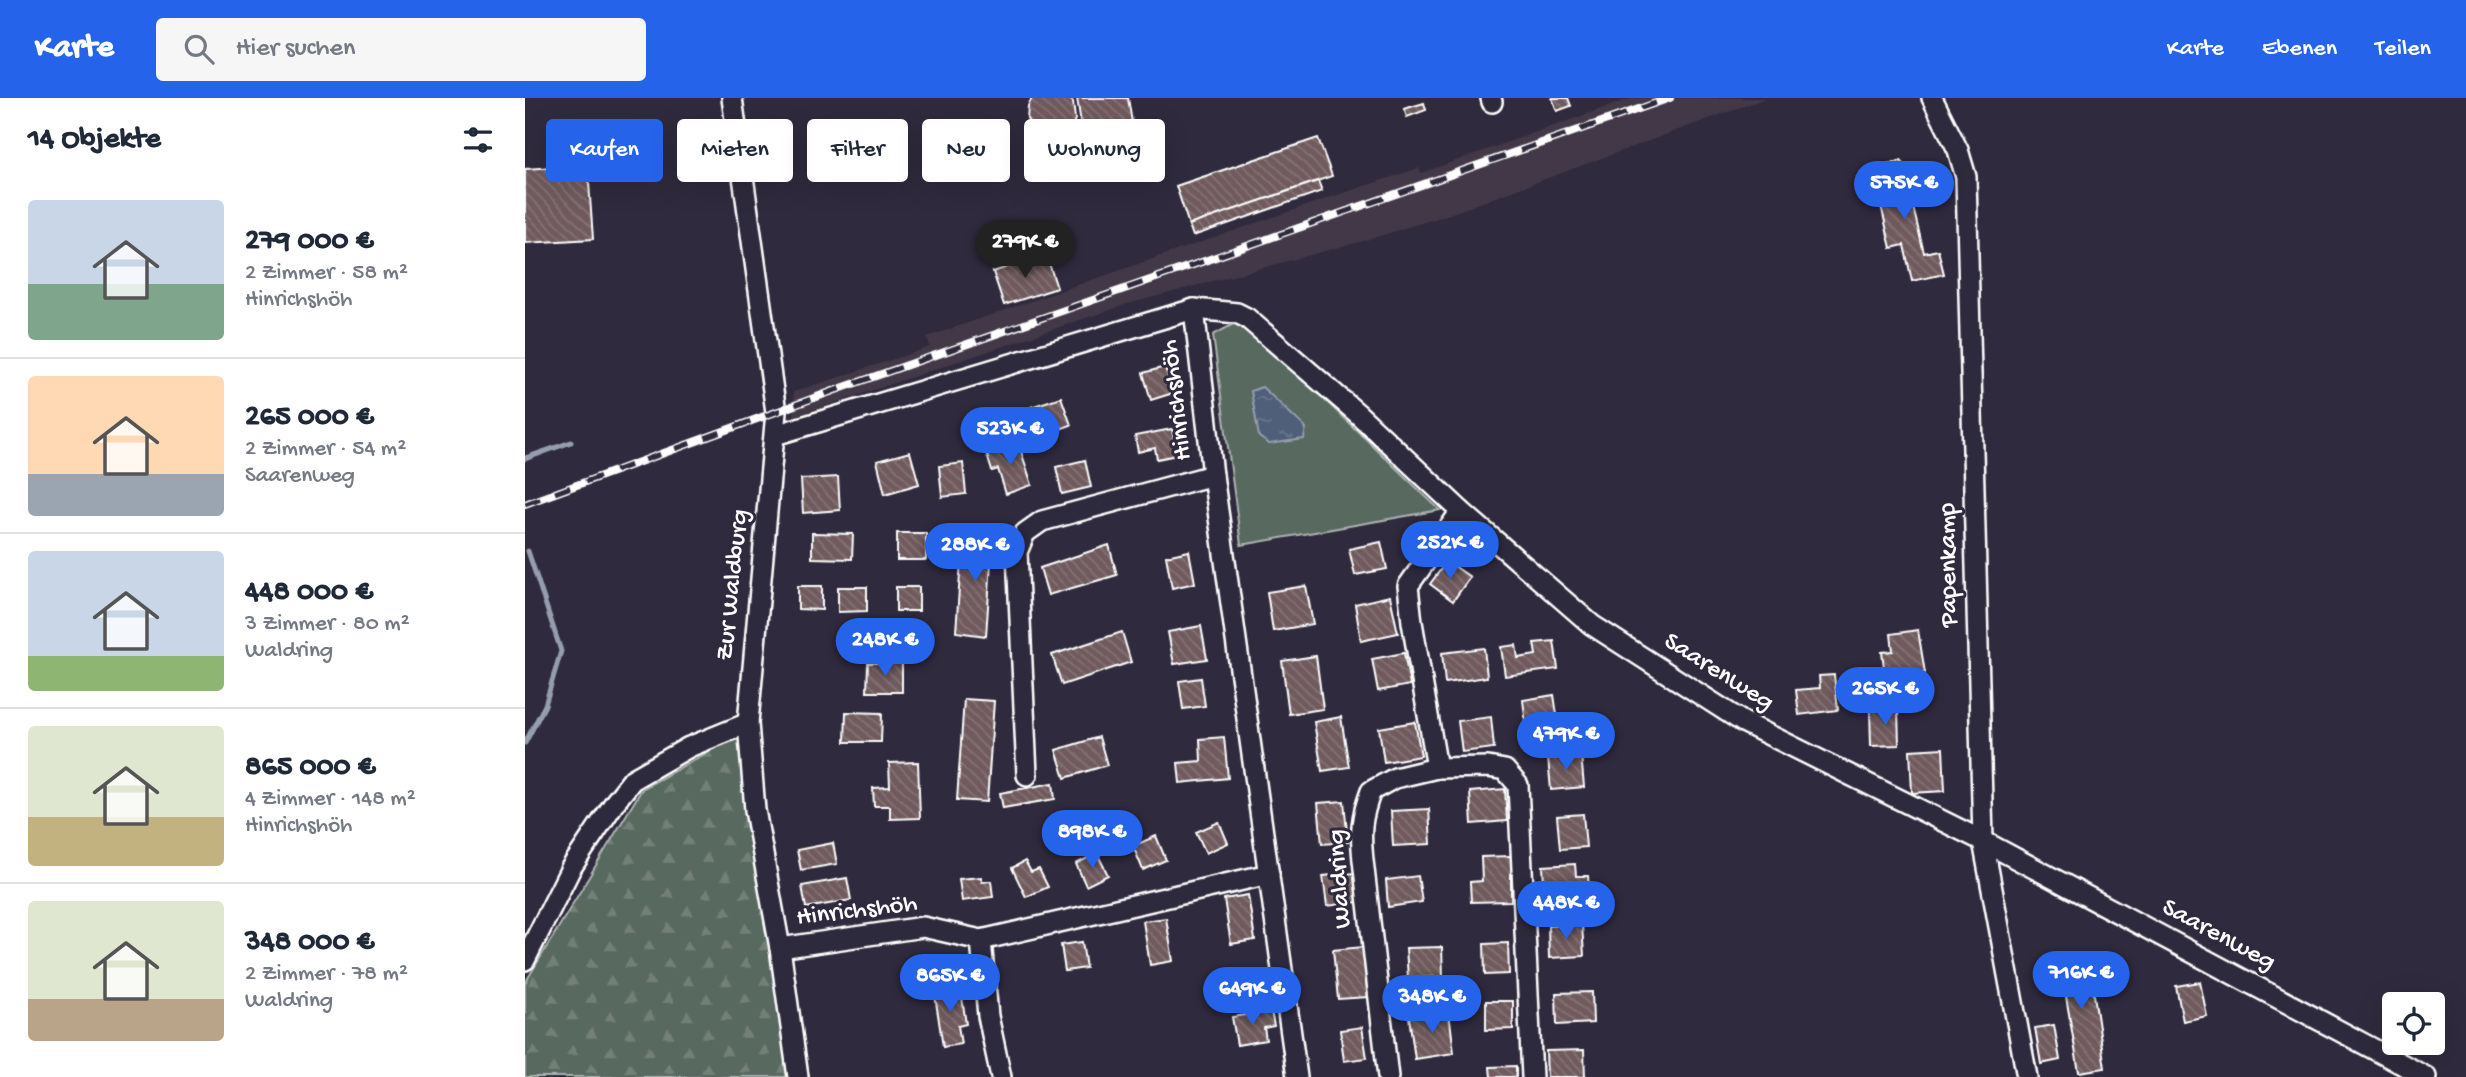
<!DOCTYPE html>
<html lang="de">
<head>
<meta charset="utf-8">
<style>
	:root { --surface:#fff; --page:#f6f6f7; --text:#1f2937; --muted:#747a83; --line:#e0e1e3; --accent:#2563eb }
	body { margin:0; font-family:"Gochi Hand",sans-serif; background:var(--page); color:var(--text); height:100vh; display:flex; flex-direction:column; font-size:26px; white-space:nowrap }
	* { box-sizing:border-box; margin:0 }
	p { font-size:23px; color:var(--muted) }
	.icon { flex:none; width:38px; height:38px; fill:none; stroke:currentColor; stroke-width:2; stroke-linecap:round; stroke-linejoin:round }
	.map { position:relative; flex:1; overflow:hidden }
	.sheet { display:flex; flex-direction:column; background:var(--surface); width:525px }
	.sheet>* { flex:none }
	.guide { position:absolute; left:21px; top:21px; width:665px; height:63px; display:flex; gap:14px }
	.buttons { position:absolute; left:1857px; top:894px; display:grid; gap:14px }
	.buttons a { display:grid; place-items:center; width:63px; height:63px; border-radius:7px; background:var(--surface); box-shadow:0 7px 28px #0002; font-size:35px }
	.price { position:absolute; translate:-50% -60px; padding:0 16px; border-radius:24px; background:var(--accent); color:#fff; font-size:23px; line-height:46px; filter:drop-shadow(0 2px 4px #0008) }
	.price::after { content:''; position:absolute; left:50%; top:42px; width:21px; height:16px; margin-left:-10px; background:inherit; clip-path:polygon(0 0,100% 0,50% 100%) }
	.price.on { background:#222; color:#fff }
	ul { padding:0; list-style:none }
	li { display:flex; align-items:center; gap:21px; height:175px; padding:0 28px }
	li+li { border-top:2px solid var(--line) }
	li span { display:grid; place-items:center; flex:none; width:196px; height:140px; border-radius:7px; color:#555 }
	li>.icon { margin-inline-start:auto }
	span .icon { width:84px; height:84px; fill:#fffc; stroke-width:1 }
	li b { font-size:30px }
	h2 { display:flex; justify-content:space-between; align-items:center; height:84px; padding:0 28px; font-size:30px }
	.tag { padding:0 24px; border-radius:7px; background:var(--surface); box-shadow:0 7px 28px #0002; font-size:24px; line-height:63px }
	.tag.on { background:var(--accent); color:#fff }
	header { display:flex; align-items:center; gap:42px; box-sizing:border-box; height:98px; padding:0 35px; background:var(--accent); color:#fff }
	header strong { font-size:33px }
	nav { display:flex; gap:38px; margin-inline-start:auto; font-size:24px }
	.search { width:490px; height:63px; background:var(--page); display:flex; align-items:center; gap:18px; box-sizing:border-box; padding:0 24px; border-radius:7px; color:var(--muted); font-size:26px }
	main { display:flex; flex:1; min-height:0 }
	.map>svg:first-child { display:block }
</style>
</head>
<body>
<header>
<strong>Karte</strong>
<div class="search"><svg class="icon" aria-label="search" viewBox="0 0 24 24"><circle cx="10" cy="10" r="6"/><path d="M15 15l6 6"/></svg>Hier suchen</div>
<nav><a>Karte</a><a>Ebenen</a><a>Teilen</a></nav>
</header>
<main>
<section class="sheet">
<h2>14 Objekte<svg class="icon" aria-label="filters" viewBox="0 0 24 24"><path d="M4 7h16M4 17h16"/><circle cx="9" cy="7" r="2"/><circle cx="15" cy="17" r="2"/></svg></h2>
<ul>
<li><span style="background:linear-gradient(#c9d6e8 60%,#7fa58c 0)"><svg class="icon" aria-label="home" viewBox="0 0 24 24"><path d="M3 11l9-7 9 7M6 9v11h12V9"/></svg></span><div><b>279 000 €</b><p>2 Zimmer · 58 m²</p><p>Hinrichshöh</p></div></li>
<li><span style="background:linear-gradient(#ffd9b3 70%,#9aa5b1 0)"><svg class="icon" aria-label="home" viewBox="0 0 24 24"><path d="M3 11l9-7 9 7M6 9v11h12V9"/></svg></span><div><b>265 000 €</b><p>2 Zimmer · 54 m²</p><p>Saarenweg</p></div></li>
<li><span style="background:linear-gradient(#c9d6e8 75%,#8fb573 0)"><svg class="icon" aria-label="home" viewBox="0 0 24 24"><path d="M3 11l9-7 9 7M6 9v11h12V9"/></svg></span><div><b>448 000 €</b><p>3 Zimmer · 80 m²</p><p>Waldring</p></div></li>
<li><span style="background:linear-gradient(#dfe7d0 65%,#c2b280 0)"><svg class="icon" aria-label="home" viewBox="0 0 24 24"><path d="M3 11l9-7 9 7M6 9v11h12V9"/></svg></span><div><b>865 000 €</b><p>4 Zimmer · 148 m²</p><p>Hinrichshöh</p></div></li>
<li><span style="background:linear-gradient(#dfe7d0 70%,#b9a48a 0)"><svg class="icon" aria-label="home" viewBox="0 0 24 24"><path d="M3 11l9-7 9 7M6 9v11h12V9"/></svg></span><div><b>348 000 €</b><p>2 Zimmer · 78 m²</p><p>Waldring</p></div></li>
</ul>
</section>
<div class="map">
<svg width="1941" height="979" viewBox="0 0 1941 979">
	<defs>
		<pattern id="forest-firs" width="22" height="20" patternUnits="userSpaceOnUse" patternTransform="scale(1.75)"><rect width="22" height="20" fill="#596960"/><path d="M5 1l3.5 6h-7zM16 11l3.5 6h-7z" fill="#728078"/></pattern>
		<pattern id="water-ripples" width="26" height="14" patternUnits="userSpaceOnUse" patternTransform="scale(1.75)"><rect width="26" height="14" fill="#4f5e79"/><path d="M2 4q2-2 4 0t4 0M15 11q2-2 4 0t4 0" fill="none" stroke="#69768d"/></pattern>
		<pattern id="building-back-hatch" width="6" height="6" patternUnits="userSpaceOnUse" patternTransform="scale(1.75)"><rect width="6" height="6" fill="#6f5a5d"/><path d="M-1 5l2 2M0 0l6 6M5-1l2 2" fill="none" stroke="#857375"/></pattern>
	</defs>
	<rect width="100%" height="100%" fill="#2f2a3d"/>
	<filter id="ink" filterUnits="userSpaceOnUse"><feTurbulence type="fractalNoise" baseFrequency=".0143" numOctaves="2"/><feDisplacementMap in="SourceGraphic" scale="14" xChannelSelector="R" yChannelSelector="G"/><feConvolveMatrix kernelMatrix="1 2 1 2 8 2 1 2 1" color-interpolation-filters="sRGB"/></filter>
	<g filter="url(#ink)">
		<path fill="#423847" d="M 1107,0 L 1241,0 L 922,117 L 845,141 L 603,206 L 269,319 L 268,294 L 405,249 L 402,239 L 806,99 L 894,70 L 896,75 Z"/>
		<path fill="#596960" stroke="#acb4b0" stroke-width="2" d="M 716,222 L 915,412 L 716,447 L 688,237 Z"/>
		<path fill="url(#forest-firs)" stroke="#acb4b0" stroke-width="2" d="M 213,637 L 223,717 L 266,979 L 0,979 L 0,885 L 117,691 Z"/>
		<path fill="url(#water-ripples)" stroke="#959eaf" stroke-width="2" d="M 737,289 L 781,330 L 779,341 L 744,346 L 734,339 L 726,293 Z"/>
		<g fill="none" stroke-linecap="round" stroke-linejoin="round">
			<g stroke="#959eaf" stroke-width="5">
				<path d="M 0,360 L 46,344 L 0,361"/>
				<path d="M 0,645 L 20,607 L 36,553 L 3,453"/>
			</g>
		</g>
		<g fill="url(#building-back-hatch)" stroke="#fff" stroke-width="2">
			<path d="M 507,0 L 544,0 L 548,4 L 550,21 L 548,28 L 540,37 L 533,40 L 519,40 L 510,35 L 502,21 L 503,8 Z"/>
			<path d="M 552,0 L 603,0 L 612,55 L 562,63 Z"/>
			<path d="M 1027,0 L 1043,0 L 1046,8 L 1032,13 Z"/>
			<path d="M 899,5 L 901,12 L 882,19 L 879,11 Z"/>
			<path d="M 84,33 L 86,68 L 63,70 L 68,141 L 0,145 L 0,71 L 46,68 L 44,36 Z"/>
			<path d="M 793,40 L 807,78 L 664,127 L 651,88 Z"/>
			<path d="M 1377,63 L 1399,155 L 1413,152 L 1419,176 L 1387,183 L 1379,147 L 1366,150 L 1347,69 Z"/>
			<path d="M 793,83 L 797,93 L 668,138 L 664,127 Z"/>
			<path d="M 521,156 L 532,190 L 479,207 L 468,174 Z"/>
			<path d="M 640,269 L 648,295 L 626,302 L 618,275 Z"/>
			<path d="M 536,299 L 546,327 L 516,338 L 506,309 Z"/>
			<path d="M 647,331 L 652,357 L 632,361 L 630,350 L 613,354 L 610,338 Z"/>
			<path d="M 493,344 L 507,387 L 481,396 L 473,371 L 467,373 L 461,354 Z"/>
			<path d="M 385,354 L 394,386 L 360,396 L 352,363 Z"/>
			<path d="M 560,362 L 566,389 L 537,396 L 531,369 Z"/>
			<path d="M 438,365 L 441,396 L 417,399 L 414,368 Z"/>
			<path d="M 313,379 L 315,412 L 278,415 L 276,381 Z"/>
			<path d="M 438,433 L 468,435 L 461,538 L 431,534 Z"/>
			<path d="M 287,435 L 328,436 L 327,461 L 287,460 Z"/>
			<rect x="372" y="435" width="29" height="27"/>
			<path d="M 856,444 L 862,471 L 830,477 L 824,451 Z"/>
			<path d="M 584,447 L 592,477 L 523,497 L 515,470 Z"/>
			<path d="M 664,453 L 670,485 L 647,490 L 641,458 Z"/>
			<path d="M 922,463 L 945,479 L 928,503 L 905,486 Z"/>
			<path d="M 273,488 L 297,488 L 297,512 L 273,511 Z"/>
			<path d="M 781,488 L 788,526 L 748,533 L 742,494 Z"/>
			<path d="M 313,489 L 342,489 L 342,513 L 313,514 Z"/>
			<rect x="371" y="489" width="23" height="24"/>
			<path d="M 865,498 L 873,535 L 836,543 L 830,506 Z"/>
			<path d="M 676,528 L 682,561 L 649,566 L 643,534 Z"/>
			<path d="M 1393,532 L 1400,575 L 1370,579 L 1370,576 L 1360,577 L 1357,554 L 1368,553 L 1366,536 Z"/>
			<path d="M 597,534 L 606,564 L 537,587 L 527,557 Z"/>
			<path d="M 1029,543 L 1033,571 L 980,578 L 976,549 L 991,547 L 993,560 L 1011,557 L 1009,545 Z"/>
			<path d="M 959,550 L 962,579 L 920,585 L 917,555 Z"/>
			<path d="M 879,555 L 885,587 L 853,593 L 847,561 Z"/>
			<path d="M 791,558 L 798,611 L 764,616 L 757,563 Z"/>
			<path d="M 343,565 L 377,565 L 377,594 L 342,594 Z"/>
			<path d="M 1309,577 L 1313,612 L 1274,617 L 1271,592 L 1295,590 L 1294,578 Z"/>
			<path d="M 676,580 L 680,608 L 658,611 L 654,583 Z"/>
			<path d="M 1029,597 L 1034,630 L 1002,634 L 998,602 Z"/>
			<path d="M 439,601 L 469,603 L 462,704 L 432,702 Z"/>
			<path d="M 1373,610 L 1374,647 L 1346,648 L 1345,611 Z"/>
			<path d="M 321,614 L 357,615 L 356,644 L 320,644 Z"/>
			<path d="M 816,619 L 824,669 L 797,673 L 789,624 Z"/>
			<path d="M 966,619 L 969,650 L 937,654 L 933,623 Z"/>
			<path d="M 890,624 L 896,658 L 859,664 L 854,630 Z"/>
			<path d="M 574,639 L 582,667 L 540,680 L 531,652 Z"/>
			<path d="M 699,639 L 703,680 L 655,685 L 653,665 L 676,663 L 675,641 Z"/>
			<path d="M 1418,650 L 1420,693 L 1387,695 L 1385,652 Z"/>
			<path d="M 1056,656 L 1059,689 L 1026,692 L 1023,660 Z"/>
			<path d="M 393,664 L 395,720 L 365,721 L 365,708 L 349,708 L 348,690 L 365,689 L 364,665 Z"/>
			<path d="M 528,685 L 530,701 L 478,710 L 475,695 Z"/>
			<path d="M 980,691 L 982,723 L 947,726 L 945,694 Z"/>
			<path d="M 819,703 L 823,744 L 797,746 L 793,705 Z"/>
			<path d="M 904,711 L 906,746 L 868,748 L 866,713 Z"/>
			<path d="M 1058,716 L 1061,749 L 1035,751 L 1032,718 Z"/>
			<path d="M 694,724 L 703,745 L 681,755 L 671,734 Z"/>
			<path d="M 631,738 L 641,762 L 618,772 L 608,748 Z"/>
			<path d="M 308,745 L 312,766 L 276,772 L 272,752 Z"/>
			<path d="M 572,755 L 583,777 L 561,788 L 551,766 Z"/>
			<path d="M 986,758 L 986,803 L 946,804 L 945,784 L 957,783 L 956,759 Z"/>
			<path d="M 500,763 L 506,774 L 514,771 L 523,789 L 501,799 L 487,770 Z"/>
			<path d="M 1050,766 L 1051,778 L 1063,778 L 1065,803 L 1020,804 L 1018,768 Z"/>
			<path d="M 830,775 L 834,804 L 802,808 L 798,778 Z"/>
			<path d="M 893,778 L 897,804 L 863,809 L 861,782 Z"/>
			<path d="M 456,779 L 457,784 L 466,783 L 468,799 L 437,803 L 434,781 Z"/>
			<path d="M 322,780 L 326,802 L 281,810 L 277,788 Z"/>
			<path d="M 723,797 L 730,842 L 706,846 L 699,801 Z"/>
			<path d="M 641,820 L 648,863 L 625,867 L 618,823 Z"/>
			<path d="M 1057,826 L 1059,858 L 1024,860 L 1023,828 Z"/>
			<path d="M 557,844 L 561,870 L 540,873 L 536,847 Z"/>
			<path d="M 983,845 L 984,876 L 960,877 L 959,846 Z"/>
			<path d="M 838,849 L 843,899 L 813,901 L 808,852 Z"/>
			<path d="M 917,849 L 918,879 L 883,880 L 881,850 Z"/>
			<path d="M 1563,857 L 1580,970 L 1554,974 L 1539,887 L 1532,888 L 1528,863 Z"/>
			<path d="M 1675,884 L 1682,918 L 1658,923 L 1651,888 Z"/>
			<path d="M 435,886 L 441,926 L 433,928 L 436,946 L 418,949 L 409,891 Z"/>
			<path d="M 1067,894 L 1068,925 L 1032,927 L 1031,895 Z"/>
			<path d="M 961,903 L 988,903 L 988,931 L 961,932 Z"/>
			<path d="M 746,913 L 749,928 L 739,930 L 741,942 L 712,947 L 707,919 Z"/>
			<path d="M 924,914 L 929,955 L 890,961 L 884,919 Z"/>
			<path d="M 1529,927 L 1535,962 L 1516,966 L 1510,930 Z"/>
			<path d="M 837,929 L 842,960 L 819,963 L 815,932 Z"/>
			<path d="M 1059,952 L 1060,979 L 1071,979 L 1022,979 L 1021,953 Z"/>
			<path d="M 991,968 L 991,979 L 966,979 L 965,969 Z"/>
		</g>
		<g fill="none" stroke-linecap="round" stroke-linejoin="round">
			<defs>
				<g id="street">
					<path d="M 207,0 L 251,314 L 223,625 L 230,712 L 255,850 L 273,979"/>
					<path d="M 966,0 L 967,4"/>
					<path d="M 1407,0 L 1433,52 L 1441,79 L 1458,743 L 1502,979"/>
					<path d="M 669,211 L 688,377 L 772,979"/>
					<path d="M 250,337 L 669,211 L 712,215 L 722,220 L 832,315 L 936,413 L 1067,527 L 1218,624 L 1458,743 L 1901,979"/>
					<path d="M 912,670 L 887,524 L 883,488 L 936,413"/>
					<path d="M 502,677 L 492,454 L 500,435 L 517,423 L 688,377"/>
					<path d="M 456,842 L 463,918 L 476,979"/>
					<path d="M 255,850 L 398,829 L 456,842 L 744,776"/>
					<path d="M 0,862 L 46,770 L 90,704 L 108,681 L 164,649 L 223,625"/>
					<path d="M 863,979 L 838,762 C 835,733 836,720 846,693 L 870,680 L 912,670 L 963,669 L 980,672 L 993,687 L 1007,979"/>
				</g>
			</defs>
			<use href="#street" stroke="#fff" stroke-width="24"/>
			<use href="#street" stroke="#2f2a3d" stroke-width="19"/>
			<defs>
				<path id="rail" d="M 0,406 L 308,293 L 1145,0"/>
			</defs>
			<use href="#rail" stroke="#fff" stroke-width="8"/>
			<use href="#rail" stroke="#2f2a3d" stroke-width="5" stroke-dasharray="16" stroke-linecap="butt"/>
		</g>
	</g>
	<g text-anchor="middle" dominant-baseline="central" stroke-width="6" stroke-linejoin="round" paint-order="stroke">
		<g font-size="26" fill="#fff" stroke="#2f2a3d">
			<text transform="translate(653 302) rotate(-97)">Hinrichshöh</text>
			<text transform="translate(1425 467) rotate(-91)">Papenkamp</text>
			<text transform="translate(209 487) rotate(-84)">Zur Waldburg</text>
			<text transform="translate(1193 575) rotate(32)">Saarenweg</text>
			<text transform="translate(816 781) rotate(-94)">Waldring</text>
			<text transform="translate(332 814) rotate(-7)">Hinrichshöh</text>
			<text transform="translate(1693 838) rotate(28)">Saarenweg</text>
		</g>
	</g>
</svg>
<div class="buttons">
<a><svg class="icon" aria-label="locate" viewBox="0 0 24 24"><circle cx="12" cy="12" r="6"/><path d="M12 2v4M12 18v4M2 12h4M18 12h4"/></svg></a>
</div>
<b class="price" style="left:1379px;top:123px">575K €</b>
<b class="price on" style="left:500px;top:182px">279K €</b>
<b class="price" style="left:485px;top:369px">523K €</b>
<b class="price" style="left:925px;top:483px">252K €</b>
<b class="price" style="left:450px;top:485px">288K €</b>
<b class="price" style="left:360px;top:580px">248K €</b>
<b class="price" style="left:1360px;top:629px">265K €</b>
<b class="price" style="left:1041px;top:674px">479K €</b>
<b class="price" style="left:567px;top:772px">898K €</b>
<b class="price" style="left:1041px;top:843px">448K €</b>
<b class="price" style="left:1556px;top:913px">716K €</b>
<b class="price" style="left:425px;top:916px">865K €</b>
<b class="price" style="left:727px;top:929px">649K €</b>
<b class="price" style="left:907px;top:937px">348K €</b>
<div class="guide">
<a class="tag on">Kaufen</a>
<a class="tag">Mieten</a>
<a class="tag">Filter</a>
<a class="tag">Neu</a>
<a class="tag">Wohnung</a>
</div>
</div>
</main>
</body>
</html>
